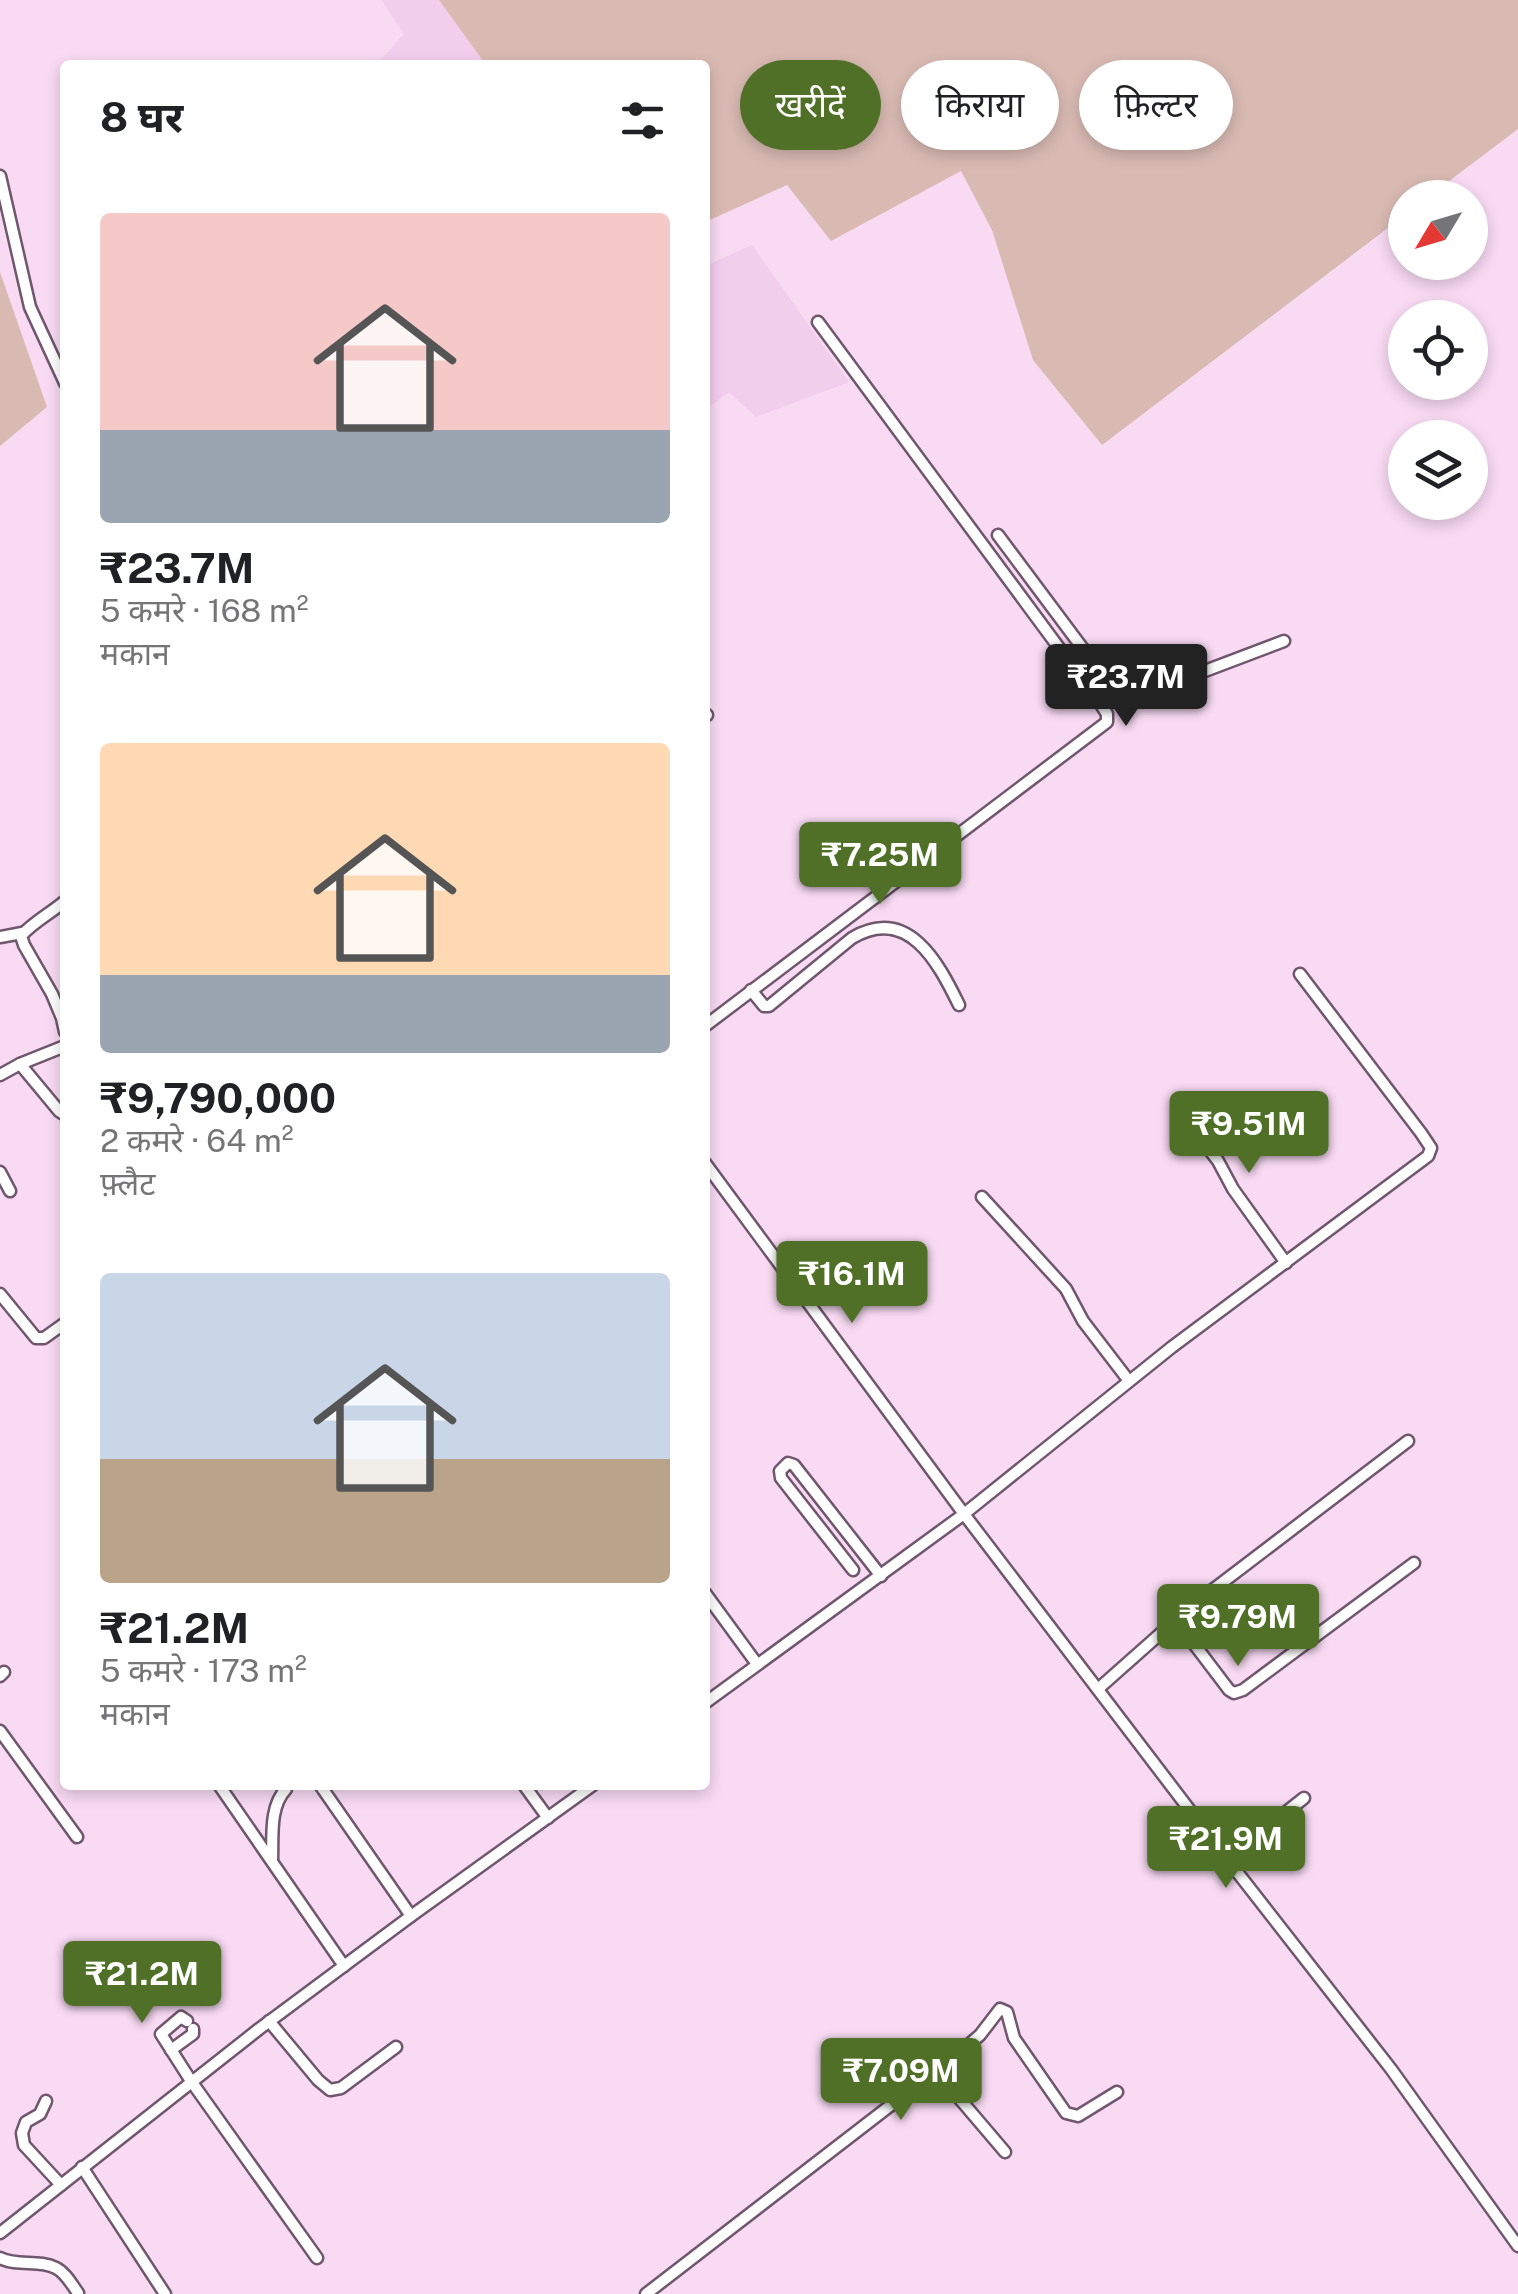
<!DOCTYPE html>
<html lang="hi">
<head>
<meta charset="utf-8">
<style>
	:root { --surface:#fff; --page:#f6f6f6; --text:#202124; --muted:#757577; --accent:#507027 }
	body { margin:0; font-family:"Public Sans","Noto Sans Devanagari",sans-serif; background:var(--page); color:var(--text); height:100vh; display:flex; flex-direction:column; font-size:38px; white-space:nowrap }
	* { box-sizing:border-box; margin:0 }
	p { font-size:32px; color:var(--muted) }
	.icon { flex:none; width:55px; height:55px; fill:none; stroke:currentColor; stroke-width:2; stroke-linecap:round; stroke-linejoin:round }
	.map { position:relative; flex:1; overflow:hidden }
	.side { position:absolute; left:60px; top:60px; width:650px; height:1730px; display:flex; flex-direction:column; background:var(--surface); border-radius:10px; box-shadow:0 5px 15px #0003 }
	.side>* { flex:none }
	.guide { position:absolute; left:740px; top:60px; width:628px; height:90px; display:flex; gap:20px }
	.needle { width:65px; rotate:232deg }
	.fabs { position:absolute; left:1388px; top:180px; display:grid; gap:20px }
	.fabs a { display:grid; place-items:center; width:100px; height:100px; border-radius:50%; background:var(--surface); box-shadow:0 5px 15px #0003; font-size:50px }
	.price { position:absolute; translate:-50% -85px; padding:0 22px; border-radius:10px; background:var(--accent); color:#fff; font-size:32px; line-height:65px; filter:drop-shadow(0 2px 5px #0008) }
	.price::after { content:''; position:absolute; left:50%; top:60px; width:30px; height:22px; margin-left:-15px; background:inherit; clip-path:polygon(0 0,100% 0,50% 100%) }
	.price.current { background:#222; color:#fff }
	ul { padding:0; list-style:none }
	li { display:grid; align-content:center; gap:20px; height:530px; padding:0 40px }
	li span { display:grid; place-items:center; height:310px; border-radius:10px; color:#555 }
	li>.icon { margin-inline-start:auto }
	span .icon { width:180px; height:180px; fill:#fffc; stroke-width:1 }
	li b { font-size:42px }
	h2 { display:flex; justify-content:space-between; align-items:center; height:120px; padding:0 40px; font-size:42px }
	.tag { padding:0 35px; border-radius:45px; background:var(--surface); box-shadow:0 5px 15px #0003; font-size:35px; line-height:90px }
	.tag.current { background:var(--accent); color:#fff }
	.map>svg:first-child { display:block }
</style>
</head>
<body>
<div class="map">
<svg width="1518" height="2294" viewBox="0 0 1518 2294">
	<rect width="100%" height="100%" fill="#f8daf3"/>
	<g fill="#f2ceed">
		<path d="M 383,0 L 439,0 L 486,65 L 376,65 L 404,34 L 382,1 Z"/>
		<path d="M 752,245 L 849,382 L 756,417 L 729,392 L 705,410 L 705,266 Z"/>
	</g>
	<g fill="#d9bab3">
		<path d="M 439,0 L 1518,0 L 1518,129 L 1428,197 L 1405,198 L 1405,215 L 1102,445 L 1033,360 L 992,230 L 961,171 L 831,241 L 787,185 L 705,222 L 705,65 L 486,65 Z"/>
		<path d="M 0,272 L 47,407 L 0,446 Z"/>
	</g>
	<g fill="none" stroke-linecap="round" stroke-linejoin="round">
		<defs>
			<g id="street">
				<path d="M 0,176 L 30,307 L 65,383"/>
				<path d="M 998,535 L 1116,693 L 1123,698 L 1131,699 L 1284,641"/>
				<path d="M 705,715 L 707,715"/>
				<path d="M 65,901 C 51,913 32,923 21,936 L 24,945 L 52,994 L 62,1018 L 65,1032"/>
				<path d="M 0,937 L 22,933"/>
				<path d="M 751,990 L 764,1006 L 769,1006 L 852,938 C 908,905 938,962 959,1005"/>
				<path d="M 705,1026 L 1107,722 L 1107,714 L 1102,706 L 818,322"/>
				<path d="M 20,1064 L 59,1111 L 65,1115"/>
				<path d="M 0,1075 L 20,1064 L 65,1046"/>
				<path d="M 1181,1113 L 1218,1161 L 1233,1189 L 1286,1263"/>
				<path d="M 705,1163 L 964,1514 L 1227,1859 L 1391,2069 L 1518,2246"/>
				<path d="M 0,1172 L 10,1191"/>
				<path d="M 982,1197 L 1066,1289 L 1083,1321 L 1129,1381"/>
				<path d="M 0,1294 L 36,1338 L 44,1338 L 65,1323"/>
				<path d="M 853,1570 L 781,1478 L 780,1471 L 788,1463 L 794,1465 L 881,1576"/>
				<path d="M 705,1593 L 757,1664"/>
				<path d="M 1174,1628 L 1206,1595 L 1408,1441"/>
				<path d="M 0,1676 L 4,1672"/>
				<path d="M 1098,1689 L 1160,1634 L 1174,1628 L 1188,1636 L 1229,1690 L 1234,1693 L 1243,1690 L 1414,1563"/>
				<path d="M 705,1703 L 964,1514 L 1172,1347 L 1428,1156 L 1431,1148 L 1421,1133 L 1300,974"/>
				<path d="M 0,1731 L 77,1837"/>
				<path d="M 219,1785 L 344,1966"/>
				<path d="M 320,1785 L 411,1916"/>
				<path d="M 524,1785 L 548,1818"/>
				<path d="M 1227,1859 L 1304,1798"/>
				<path d="M 272,1860 C 273,1837 269,1807 286,1789"/>
				<path d="M 187,2021 L 181,2017 L 161,2034 L 191,2081 L 317,2258"/>
				<path d="M 269,2021 L 318,2080 L 330,2090 L 341,2088 L 396,2047"/>
				<path d="M 171,2050 L 193,2034 L 193,2029"/>
				<path d="M 936,2071 L 1005,2152"/>
				<path d="M 46,2101 L 40,2114 L 26,2122 L 22,2133 L 24,2145 L 61,2185"/>
				<path d="M 82,2167 L 165,2294"/>
				<path d="M 0,2233 L 259,2029 L 411,1916 L 593,1785"/>
				<path d="M 0,2258 C 18,2267 39,2259 56,2268 C 66,2273 72,2285 78,2293"/>
				<path d="M 646,2294 L 965,2048 L 980,2035 L 1000,2009 L 1007,2012 L 1014,2038 L 1066,2113 L 1078,2116 L 1117,2092"/>
			</g>
		</defs>
		<use href="#street" stroke="#70576d" stroke-width="15"/>
		<use href="#street" stroke="#fff" stroke-width="10"/>
	</g>
</svg>
<div class="fabs">
<a><svg class="needle" viewBox="-14 -14 28 28"><path d="M0-13l5 13h-10z" fill="#e53935"/><path d="M0 13l5-13h-10z" fill="#757577"/></svg></a>
<a><svg class="icon" aria-label="locate" viewBox="0 0 24 24"><circle cx="12" cy="12" r="6"/><path d="M12 2v4M12 18v4M2 12h4M18 12h4"/></svg></a>
<a><svg class="icon" aria-label="layers" viewBox="0 0 24 24"><path d="M12 4l9 5-9 5-9-5zM3 14l9 5 9-5"/></svg></a>
</div>
<b class="price current" style="left:1126px;top:729px">₹23.7M</b>
<b class="price" style="left:880px;top:907px">₹7.25M</b>
<b class="price" style="left:1249px;top:1176px">₹9.51M</b>
<b class="price" style="left:852px;top:1326px">₹16.1M</b>
<b class="price" style="left:1238px;top:1669px">₹9.79M</b>
<b class="price" style="left:1226px;top:1891px">₹21.9M</b>
<b class="price" style="left:142px;top:2026px">₹21.2M</b>
<b class="price" style="left:901px;top:2123px">₹7.09M</b>
<div class="guide">
<a class="tag current">खरीदें</a>
<a class="tag">किराया</a>
<a class="tag">फ़िल्टर</a>
</div>
<section class="side">
<h2>8 घर<svg class="icon" aria-label="filters" viewBox="0 0 24 24"><path d="M4 7h16M4 17h16"/><circle cx="9" cy="7" r="2"/><circle cx="15" cy="17" r="2"/></svg></h2>
<ul>
<li><span style="background:linear-gradient(#f6c9c9 70%,#9aa5b1 0)"><svg class="icon" aria-label="home" viewBox="0 0 24 24"><path d="M3 11l9-7 9 7M6 9v11h12V9"/></svg></span><div><b>₹23.7M</b><p>5 कमरे · 168 m²</p><p>मकान</p></div></li>
<li><span style="background:linear-gradient(#ffd9b3 75%,#9aa5b1 0)"><svg class="icon" aria-label="home" viewBox="0 0 24 24"><path d="M3 11l9-7 9 7M6 9v11h12V9"/></svg></span><div><b>₹9,790,000</b><p>2 कमरे · 64 m²</p><p>फ़्लैट</p></div></li>
<li><span style="background:linear-gradient(#c9d6e8 60%,#b9a48a 0)"><svg class="icon" aria-label="home" viewBox="0 0 24 24"><path d="M3 11l9-7 9 7M6 9v11h12V9"/></svg></span><div><b>₹21.2M</b><p>5 कमरे · 173 m²</p><p>मकान</p></div></li>
</ul>
</section>
</div>
</body>
</html>
